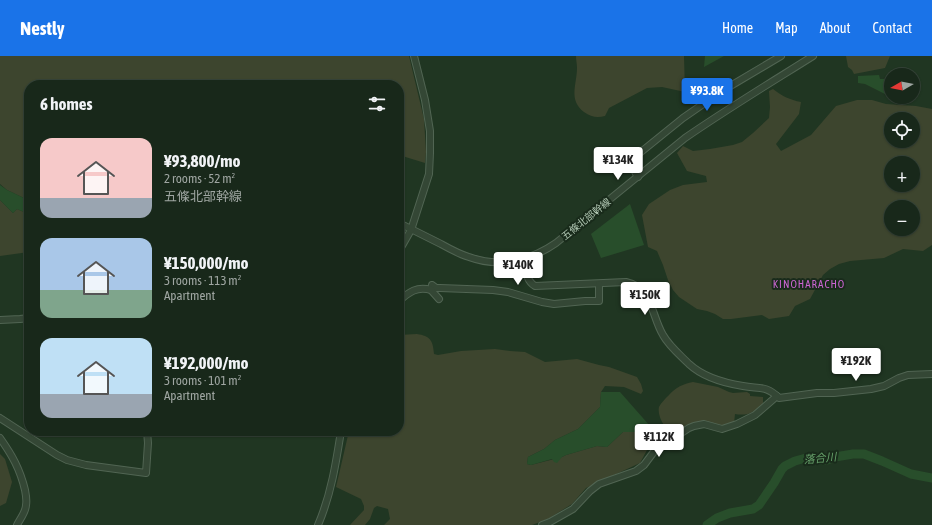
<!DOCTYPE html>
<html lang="en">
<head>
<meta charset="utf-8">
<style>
	:root { --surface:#18281a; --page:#213023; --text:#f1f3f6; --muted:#9fa6a2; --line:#364439; --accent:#1a73e8 }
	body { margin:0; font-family:"Asap Condensed","Noto Sans JP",sans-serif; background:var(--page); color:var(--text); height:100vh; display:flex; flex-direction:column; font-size:15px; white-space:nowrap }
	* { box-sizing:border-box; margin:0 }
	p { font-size:13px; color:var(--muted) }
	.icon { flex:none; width:22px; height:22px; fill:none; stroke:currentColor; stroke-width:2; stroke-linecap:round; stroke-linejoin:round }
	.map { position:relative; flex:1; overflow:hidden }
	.sheet { position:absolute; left:24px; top:24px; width:380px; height:356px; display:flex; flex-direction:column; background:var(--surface); border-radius:16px; box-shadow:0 1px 3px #0004,0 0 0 1px var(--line) }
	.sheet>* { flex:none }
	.needle { width:26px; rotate:261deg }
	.controls { position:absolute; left:884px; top:12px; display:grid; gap:8px }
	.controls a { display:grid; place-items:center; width:36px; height:36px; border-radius:50%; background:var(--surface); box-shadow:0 1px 3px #0004,0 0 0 1px var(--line); font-size:20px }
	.price { position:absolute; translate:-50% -34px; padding:0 9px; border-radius:4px; background:#fff; color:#222; font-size:13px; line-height:26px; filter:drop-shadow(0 1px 2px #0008) }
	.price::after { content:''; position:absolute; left:50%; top:24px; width:12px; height:9px; margin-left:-6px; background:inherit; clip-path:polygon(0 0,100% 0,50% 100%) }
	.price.on { background:var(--accent); color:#fff }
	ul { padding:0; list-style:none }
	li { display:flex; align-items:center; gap:12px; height:100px; padding:0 16px }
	li span { display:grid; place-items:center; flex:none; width:112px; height:80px; border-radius:12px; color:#555 }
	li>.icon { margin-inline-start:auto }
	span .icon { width:48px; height:48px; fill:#fffc; stroke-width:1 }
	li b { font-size:17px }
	h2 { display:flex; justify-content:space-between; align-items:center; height:48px; padding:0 16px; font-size:17px }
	header { display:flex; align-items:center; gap:24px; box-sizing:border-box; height:56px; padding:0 20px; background:var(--accent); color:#fff }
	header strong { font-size:19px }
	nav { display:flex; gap:22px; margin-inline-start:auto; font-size:14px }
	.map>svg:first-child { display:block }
</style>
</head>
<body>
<header>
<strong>Nestly</strong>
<nav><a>Home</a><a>Map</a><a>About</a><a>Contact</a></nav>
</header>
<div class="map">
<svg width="932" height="469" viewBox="0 0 932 469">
	<rect width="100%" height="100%" fill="#203622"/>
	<g fill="#3d452e" fill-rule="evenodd">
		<path d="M 0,0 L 409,0 L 424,63 L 426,96 L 425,107 L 399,99 L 399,29 L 29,29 L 29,142 L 26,143 L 7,134 L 0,128 Z"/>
		<path d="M 576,0 L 684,0 L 685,36 L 662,31 L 647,32 L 609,52 L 605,60 C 597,62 591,61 584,56 C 568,44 577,28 577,12 C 577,8 576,4 576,0 Z"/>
		<path d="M 846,0 L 890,0 L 885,12 L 854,18 L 852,14 L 848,11 Z"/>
		<path d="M 773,33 C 782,40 790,44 801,46 L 799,58 L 776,88 L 781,95 L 811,79 L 836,50 L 857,44 L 872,44 L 886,48 L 916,50 L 932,53 L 932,189 L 923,195 L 903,193 L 884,202 L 850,205 L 839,208 L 830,213 L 823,219 L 810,243 L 795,250 L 789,260 L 769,263 L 762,259 L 731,263 L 723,263 L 715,258 L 707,255 L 697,253 L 679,241 L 673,234 L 668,224 L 663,209 L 657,195 L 648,191 L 642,159 L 649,148 L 670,134 L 683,129 L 707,126 L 706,120 L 687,115 L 677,97 L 683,90 L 693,95 L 710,93 L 733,89 L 742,86 L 753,77 L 769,62 L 770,51 L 769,35 ZM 891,63 L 913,63 L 913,85 L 891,85 ZM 891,107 L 913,107 L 913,129 L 891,129 ZM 891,151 L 913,151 L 913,173 L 891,173 Z"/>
		<path d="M 0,144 L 13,157 L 17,153 L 29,158 L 29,196 L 0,200 Z"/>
		<path d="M 417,278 C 430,280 433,284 434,298 L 438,299 L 461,295 L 495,293 L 510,295 L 525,296 L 545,306 L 577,303 L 599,309 L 609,311 L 637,321 L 641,328 L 643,335 L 641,338 L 624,331 L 605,330 L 601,336 L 600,351 L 578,373 L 555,384 L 544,393 L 528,401 L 527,408 L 531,409 L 562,401 L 566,399 L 597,390 L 607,391 L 623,376 L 634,376 L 641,372 L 650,370 L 663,381 L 662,385 L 647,394 L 640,407 L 586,432 L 572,448 L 548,463 L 532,469 L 384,469 L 390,463 L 388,453 L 377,450 L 374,452 L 370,463 L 365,469 L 350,469 L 364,454 L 364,450 L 361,443 L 336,431 L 349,375 L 399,375 L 399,279 Z"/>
		<path d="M 693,326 L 718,331 L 729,336 L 733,337 L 747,336 L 750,338 L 750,340 L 763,341 L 763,347 C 755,357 747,360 735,358 L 734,367 L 721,372 C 709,367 698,363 685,370 C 682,372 678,375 674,375 C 665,376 657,359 659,351 C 661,347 666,342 669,339 C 676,331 683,328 693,326 Z"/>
		<path d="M 0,398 L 5,403 L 12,426 L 6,447 L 0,450 Z"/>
	</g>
	<g fill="#284e2b">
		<path d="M 705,0 L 724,0 L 704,11 Z"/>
		<path d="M 879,19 L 880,23 L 884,23 L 885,38 L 865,28 L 858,27 L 858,20 Z"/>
		<path d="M 0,129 L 7,134 L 26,143 L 29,142 L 29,158 L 17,153 L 13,157 L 0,144 Z"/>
		<path d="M 630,148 L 644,189 L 601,202 L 591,178 Z"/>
		<path d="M 601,336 L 620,336 L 650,370 L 641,372 L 634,376 L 623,376 L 607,391 L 597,390 L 566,399 L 562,401 L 557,407 L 554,406 L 552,403 L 531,409 L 527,408 L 528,401 L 544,393 L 555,384 L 578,373 L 600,351 Z"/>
	</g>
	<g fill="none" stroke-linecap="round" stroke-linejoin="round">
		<path stroke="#284e2b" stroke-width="9" d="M 707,469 L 717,462 L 730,457 L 753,453 L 759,449 L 774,427 L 782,413 L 785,410 L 795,405 L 806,402 L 813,404 L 827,404 L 835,401 L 853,398 L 864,398 L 882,405 L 911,418 L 932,422"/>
		<defs>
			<g id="minor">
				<path d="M 638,121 C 633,113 631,108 636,100 L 683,62 L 722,35 L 781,0"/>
				<path d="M 399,167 C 413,174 427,181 441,188 C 450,193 459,198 469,201 C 499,212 530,205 556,187 L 685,82 C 727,53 770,27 813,0"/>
				<path d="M 399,195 L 411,174 L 429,118 L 430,97 L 430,75 L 425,44 L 414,0"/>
				<path d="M 523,203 C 525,212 526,225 535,230 L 626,226 C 653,232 651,259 663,279 C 669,290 680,299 689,308 C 703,321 724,327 743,330 C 759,333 766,329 779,342 L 817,337 L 834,337 L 871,333 L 884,330 L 899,322 L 908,319 L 932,318"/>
				<path d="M 431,234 L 432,229 L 436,232 L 440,232 L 493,234 L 508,236 L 542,246 L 554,248 L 585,245 L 599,245 L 599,228"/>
				<path d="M 399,245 C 409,236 417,230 431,234 L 439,243"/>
				<path d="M 0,264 L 20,263 L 29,262"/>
				<path d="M 0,362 L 57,399 L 67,404 L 86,409 L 146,417 L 148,387 L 147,375"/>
				<path d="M 0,382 C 12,399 20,413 25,434 C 26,439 27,444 26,449 C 26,456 20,463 17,469"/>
				<path d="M 318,469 C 331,439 336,407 341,375"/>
				<path d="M 542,469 L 550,466 L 573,453 L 590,435 L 599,428 L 636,415 L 644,409 L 656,393 L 672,383 L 689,372 L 694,370 L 704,368 L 722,373 L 737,368 L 755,359 L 777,340"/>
			</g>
		</defs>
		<use href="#minor" stroke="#516553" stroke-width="8"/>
		<use href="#minor" stroke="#344735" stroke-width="6"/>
	</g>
	<g text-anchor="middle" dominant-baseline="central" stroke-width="4" stroke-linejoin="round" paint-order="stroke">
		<g font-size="10" fill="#aec4b0" stroke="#192b1b">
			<text transform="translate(586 163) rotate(-39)">五條北部幹線</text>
		</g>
		<g font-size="11" letter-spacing="1" fill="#cb65d2" stroke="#192b1b">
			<text x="809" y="228">KINOHARACHO</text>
		</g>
		<g font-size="11" font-style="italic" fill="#67a26b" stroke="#192b1b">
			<text transform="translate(820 402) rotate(-5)">落合川</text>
		</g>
	</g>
</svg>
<div class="controls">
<a><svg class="needle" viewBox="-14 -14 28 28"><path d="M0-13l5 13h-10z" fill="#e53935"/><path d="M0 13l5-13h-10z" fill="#9fa6a2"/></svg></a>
<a><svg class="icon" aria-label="locate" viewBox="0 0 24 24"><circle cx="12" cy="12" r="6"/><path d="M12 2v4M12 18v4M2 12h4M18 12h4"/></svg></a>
<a>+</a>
<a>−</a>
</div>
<b class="price on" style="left:707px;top:56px">¥93.8K</b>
<b class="price" style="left:618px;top:125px">¥134K</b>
<b class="price" style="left:518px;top:230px">¥140K</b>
<b class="price" style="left:645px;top:260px">¥150K</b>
<b class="price" style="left:856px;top:326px">¥192K</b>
<b class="price" style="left:659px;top:402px">¥112K</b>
<section class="sheet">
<h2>6 homes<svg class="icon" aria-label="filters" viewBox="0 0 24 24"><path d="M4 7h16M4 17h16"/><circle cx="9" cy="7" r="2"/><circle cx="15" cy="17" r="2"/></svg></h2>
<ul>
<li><span style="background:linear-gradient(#f6c9c9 75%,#9aa5b1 0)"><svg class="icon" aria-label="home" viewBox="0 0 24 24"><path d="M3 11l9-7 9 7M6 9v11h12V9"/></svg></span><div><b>¥93,800/mo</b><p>2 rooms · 52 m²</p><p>五條北部幹線</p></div></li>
<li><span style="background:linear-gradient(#a9c7e8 65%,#7fa58c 0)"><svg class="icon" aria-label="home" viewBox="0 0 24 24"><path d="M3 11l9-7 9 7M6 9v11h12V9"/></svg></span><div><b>¥150,000/mo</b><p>3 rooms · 113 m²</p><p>Apartment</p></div></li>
<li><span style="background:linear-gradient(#bfe0f5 70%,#9aa5b1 0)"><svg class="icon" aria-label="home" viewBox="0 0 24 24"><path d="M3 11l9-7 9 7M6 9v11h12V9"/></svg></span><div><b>¥192,000/mo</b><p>3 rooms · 101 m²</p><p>Apartment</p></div></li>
</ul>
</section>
</div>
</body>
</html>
